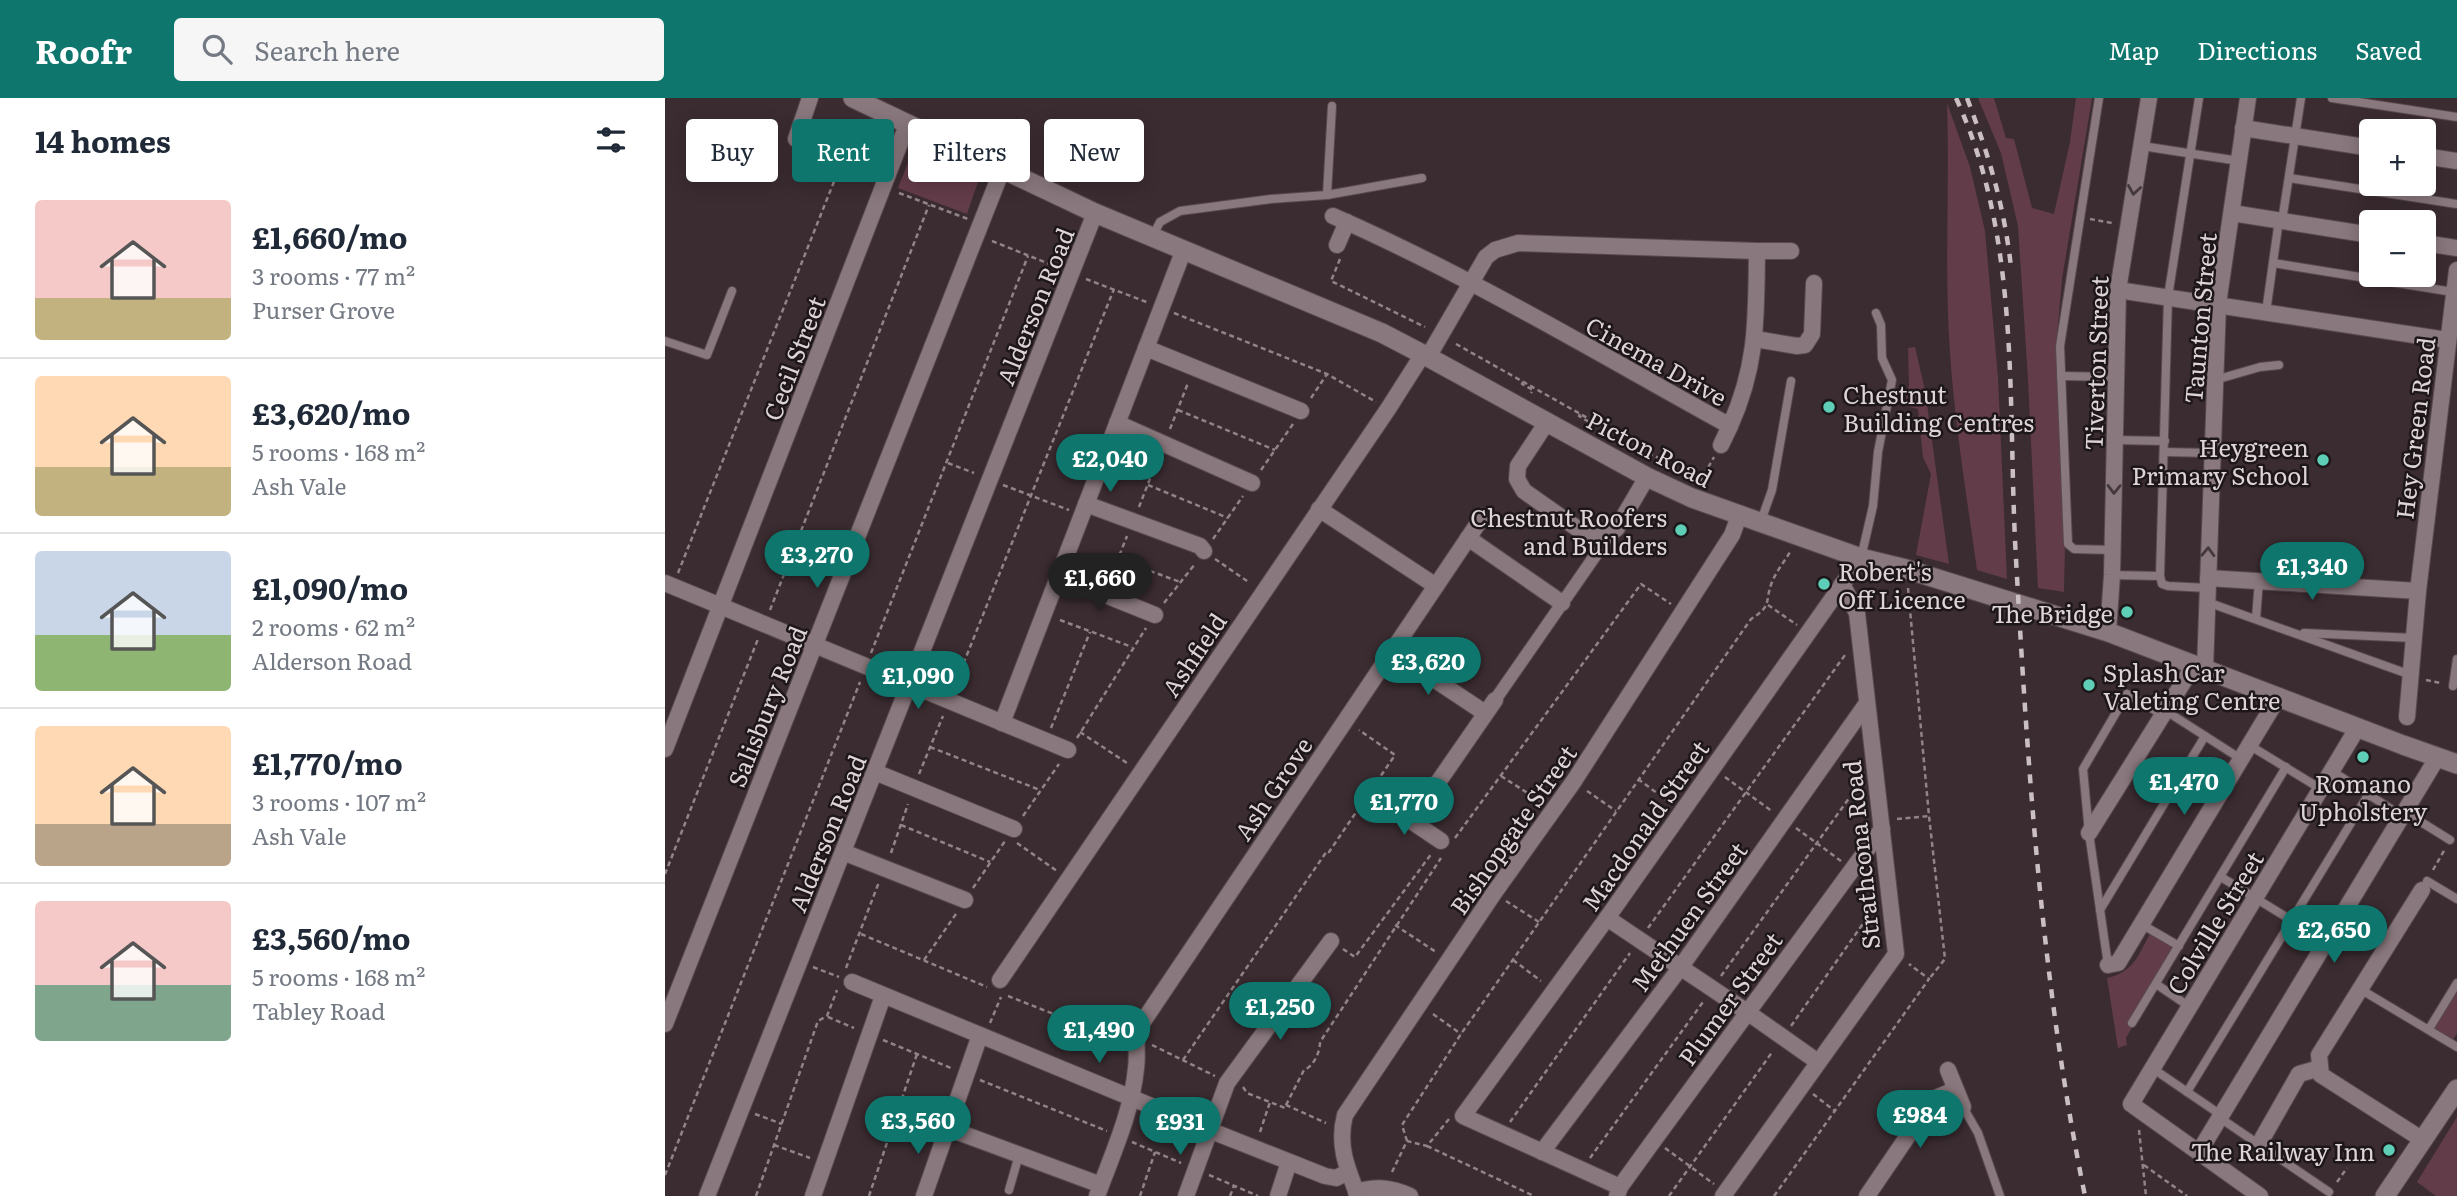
<!DOCTYPE html>
<html lang="en">
<head>
<meta charset="utf-8">
<style>
	:root { --surface:#fff; --page:#f6f6f7; --text:#1f2937; --muted:#747a83; --line:#e0e1e3; --accent:#0f766e }
	body { margin:0; font-family:Literata,serif; background:var(--page); color:var(--text); height:100vh; display:flex; flex-direction:column; font-size:26px; white-space:nowrap }
	* { box-sizing:border-box; margin:0 }
	p { font-size:23px; color:var(--muted) }
	.icon { flex:none; width:38px; height:38px; fill:none; stroke:currentColor; stroke-width:2; stroke-linecap:round; stroke-linejoin:round }
	.map { position:relative; flex:1; overflow:hidden }
	.panel { display:flex; flex-direction:column; background:var(--surface); width:665px }
	.panel>* { flex:none }
	.banner { position:absolute; left:21px; top:21px; width:665px; height:63px; display:flex; gap:14px }
	.fabs { position:absolute; left:1694px; top:21px; display:grid; gap:14px }
	.fabs a { display:grid; place-items:center; width:77px; height:77px; border-radius:7px; background:var(--surface); box-shadow:0 4px 18px #0003; font-size:35px }
	.price { position:absolute; translate:-50% -60px; padding:0 16px; border-radius:24px; background:var(--accent); color:#fff; font-size:23px; line-height:46px; filter:drop-shadow(0 2px 4px #0008) }
	.price::after { content:''; position:absolute; left:50%; top:42px; width:21px; height:16px; margin-left:-10px; background:inherit; clip-path:polygon(0 0,100% 0,50% 100%) }
	.price.on { background:#222; color:#fff }
	ul { padding:0; list-style:none }
	li { display:flex; align-items:center; gap:21px; height:175px; padding:0 35px }
	li+li { border-top:2px solid var(--line) }
	li span { display:grid; place-items:center; flex:none; width:196px; height:140px; border-radius:7px; color:#555 }
	li>.icon { margin-inline-start:auto }
	span .icon { width:84px; height:84px; fill:#fffc; stroke-width:1 }
	li b { font-size:30px }
	h2 { display:flex; justify-content:space-between; align-items:center; height:84px; padding:0 35px; font-size:30px }
	.tag { padding:0 24px; border-radius:7px; background:var(--surface); box-shadow:0 4px 18px #0003; font-size:24px; line-height:63px }
	.tag.on { background:var(--accent); color:#fff }
	header { display:flex; align-items:center; gap:42px; box-sizing:border-box; height:98px; padding:0 35px; background:var(--accent); color:#fff }
	header strong { font-size:33px }
	nav { display:flex; gap:38px; margin-inline-start:auto; font-size:24px }
	.search { width:490px; height:63px; background:var(--page); display:flex; align-items:center; gap:18px; box-sizing:border-box; padding:0 24px; border-radius:7px; color:var(--muted); font-size:26px }
	main { display:flex; flex:1; min-height:0 }
	.map>svg:first-child { display:block }
</style>
</head>
<body>
<header>
<strong>Roofr</strong>
<div class="search"><svg class="icon" aria-label="search" viewBox="0 0 24 24"><circle cx="10" cy="10" r="6"/><path d="M15 15l6 6"/></svg>Search here</div>
<nav><a>Map</a><a>Directions</a><a>Saved</a></nav>
</header>
<main>
<section class="panel">
<h2>14 homes<svg class="icon" aria-label="filters" viewBox="0 0 24 24"><path d="M4 7h16M4 17h16"/><circle cx="9" cy="7" r="2"/><circle cx="15" cy="17" r="2"/></svg></h2>
<ul>
<li><span style="background:linear-gradient(#f6c9c9 70%,#c2b280 0)"><svg class="icon" aria-label="home" viewBox="0 0 24 24"><path d="M3 11l9-7 9 7M6 9v11h12V9"/></svg></span><div><b>£1,660/mo</b><p>3 rooms · 77 m²</p><p>Purser Grove</p></div></li>
<li><span style="background:linear-gradient(#ffd9b3 65%,#c2b280 0)"><svg class="icon" aria-label="home" viewBox="0 0 24 24"><path d="M3 11l9-7 9 7M6 9v11h12V9"/></svg></span><div><b>£3,620/mo</b><p>5 rooms · 168 m²</p><p>Ash Vale</p></div></li>
<li><span style="background:linear-gradient(#c9d6e8 60%,#8fb573 0)"><svg class="icon" aria-label="home" viewBox="0 0 24 24"><path d="M3 11l9-7 9 7M6 9v11h12V9"/></svg></span><div><b>£1,090/mo</b><p>2 rooms · 62 m²</p><p>Alderson Road</p></div></li>
<li><span style="background:linear-gradient(#ffd9b3 70%,#b9a48a 0)"><svg class="icon" aria-label="home" viewBox="0 0 24 24"><path d="M3 11l9-7 9 7M6 9v11h12V9"/></svg></span><div><b>£1,770/mo</b><p>3 rooms · 107 m²</p><p>Ash Vale</p></div></li>
<li><span style="background:linear-gradient(#f6c9c9 60%,#7fa58c 0)"><svg class="icon" aria-label="home" viewBox="0 0 24 24"><path d="M3 11l9-7 9 7M6 9v11h12V9"/></svg></span><div><b>£3,560/mo</b><p>5 rooms · 168 m²</p><p>Tabley Road</p></div></li>
</ul>
</section>
<div class="map">
<svg width="1792" height="1098" viewBox="0 0 1792 1098">
	<rect width="100%" height="100%" fill="#3b2c31"/>
	<g fill="#633c49">
		<path d="M 1313,0 L 1329,0 L 1341,40 L 1349,41 L 1367,110 L 1389,116 L 1405,44 L 1411,0 L 1427,0 L 1397,181 L 1391,250 L 1400,443 L 1399,494 L 1373,490 L 1363,281 L 1353,128 L 1336,55 Z"/>
		<path d="M 1282,5 L 1305,69 L 1320,133 L 1333,280 L 1342,481 L 1312,472 C 1302,400 1290,328 1285,255 C 1279,172 1285,88 1282,5 Z"/>
		<path d="M 248,52 L 314,81 L 302,116 L 233,90 Z"/>
		<path d="M 1250,249 L 1260,292 L 1284,466 L 1251,457 L 1266,376 L 1258,359 L 1253,311 L 1240,308 L 1244,287 L 1243,250 Z"/>
		<path d="M 1487,832 L 1514,848 L 1461,940 L 1462,947 L 1453,950 L 1442,880 C 1470,874 1474,855 1487,832 Z"/>
		<path d="M 1792,890 L 1792,935 L 1788,942 L 1768,930 Z"/>
		<path d="M 1792,1019 L 1792,1098 L 1771,1098 L 1752,1084 Z"/>
	</g>
	<g fill="none" stroke-linecap="round" stroke-linejoin="round">
		<defs>
			<g id="service">
				<path d="M 1434,0 L 1395,248 L 1403,446 L 1409,451 L 1447,452"/>
				<path d="M 1534,0 L 1503,199 L 1495,478 L 1497,486 L 1503,488 L 1543,490"/>
				<path d="M 1667,0 L 1792,19"/>
				<path d="M 1477,48 L 1574,63"/>
				<path d="M 1624,80 L 1792,106"/>
				<path d="M 662,97 L 667,8"/>
				<path d="M 1617,123 L 1636,0"/>
				<path d="M 487,139 L 495,124 L 515,113 L 606,101 L 662,97 L 757,80"/>
				<path d="M 1608,165 L 1788,194"/>
				<path d="M 1601,214 L 1614,122"/>
				<path d="M 0,243 L 42,257 L 67,193"/>
				<path d="M 1396,278 L 1451,279"/>
				<path d="M 1550,282 L 1595,269 L 1614,267"/>
				<path d="M 1450,342 L 1500,343"/>
				<path d="M 1499,354 L 1547,355"/>
				<path d="M 1096,423 L 1107,392 L 1126,283"/>
				<path d="M 1196,460 L 1208,408 L 1213,354 L 1227,282 L 1217,260 L 1216,227 L 1211,215"/>
				<path d="M 1447,477 L 1495,478"/>
				<path d="M 1542,504 L 1746,577"/>
				<path d="M 1591,521 L 1594,482"/>
				<path d="M 1639,535 L 1749,540"/>
				<path d="M 1788,588 L 1792,561"/>
				<path d="M 1501,613 L 1576,661"/>
				<path d="M 1584,647 L 1656,691"/>
				<path d="M 1667,673 L 1737,718"/>
				<path d="M 1740,714 L 1785,742"/>
				<path d="M 1556,779 L 1626,822"/>
				<path d="M 1762,783 L 1792,801"/>
				<path d="M 1435,812 L 1540,638"/>
				<path d="M 1476,826 L 1514,848"/>
				<path d="M 1443,867 L 1424,735 L 1418,671 L 1462,596 L 1498,617"/>
				<path d="M 1491,886 L 1525,909"/>
				<path d="M 1695,891 L 1792,949"/>
				<path d="M 1467,925 L 1621,669"/>
				<path d="M 1764,931 L 1792,885"/>
				<path d="M 1487,970 L 1556,1017"/>
				<path d="M 1522,994 L 1703,697"/>
				<path d="M 1298,1009 L 1313,1035 L 1335,1098"/>
				<path d="M 1555,1020 L 1664,1094"/>
				<path d="M 344,1092 L 354,1057"/>
			</g>
			<path id="pedestrian" d="M 830,602 L 932,455"/>
			<g id="minor">
				<path d="M 1578,30 L 1706,50"/>
				<path d="M 131,41 L 145,0"/>
				<path d="M 1759,58 L 1792,63"/>
				<path d="M 1567,115 L 1706,137"/>
				<path d="M 668,118 C 805,178 934,256 1065,328 C 1093,266 1091,219 1092,153 L 853,145 L 830,152 L 821,159 L 763,259"/>
				<path d="M 1759,145 L 1792,150"/>
				<path d="M 672,147 L 682,124"/>
				<path d="M 1092,153 L 1126,153"/>
				<path d="M 1453,192 L 1782,242"/>
				<path d="M 1090,241 L 1132,248 L 1140,247 L 1147,236 L 1149,185"/>
				<path d="M 481,250 L 636,313"/>
				<path d="M 882,324 L 853,368 L 852,381 L 859,393 L 923,438 L 940,439 L 952,430 L 982,379"/>
				<path d="M 452,325 L 587,385"/>
				<path d="M 1056,347 L 1065,328"/>
				<path d="M 421,406 L 535,448 L 539,453"/>
				<path d="M 654,411 L 771,488"/>
				<path d="M 803,440 L 897,505"/>
				<path d="M 393,478 L 490,517"/>
				<path d="M 1543,480 L 1753,493"/>
				<path d="M 0,485 L 403,652"/>
				<path d="M 1443,534 L 1447,477 L 1453,192 L 1484,0"/>
				<path d="M 727,553 L 820,615"/>
				<path d="M 1540,571 L 1553,206 L 1583,0"/>
				<path d="M 1742,619 L 1753,493 L 1792,172"/>
				<path d="M 337,625 L 518,154"/>
				<path d="M 0,651 L 242,27"/>
				<path d="M 210,674 L 349,731"/>
				<path d="M 721,706 L 776,743"/>
				<path d="M 747,722 L 830,602"/>
				<path d="M 1424,735 L 1529,567"/>
				<path d="M 178,754 L 300,802"/>
				<path d="M 1757,792 L 1654,957 L 1656,977 L 1758,1042"/>
				<path d="M 942,820 L 1082,914 L 1153,964"/>
				<path d="M 1443,867 L 1453,865 L 1614,598"/>
				<path d="M 335,882 L 723,311 L 758,256"/>
				<path d="M 187,884 L 544,1032 L 660,1078 L 671,1080 L 683,1074"/>
				<path d="M 0,926 L 337,72"/>
				<path d="M 1283,972 L 1298,1009"/>
				<path d="M 282,1030 L 436,1087"/>
				<path d="M 1597,1041 L 1634,976 L 1655,970"/>
				<path d="M 877,1054 L 1015,870 L 1202,605"/>
				<path d="M 1534,1054 L 1772,660"/>
				<path d="M 955,1089 L 798,1018 L 942,820 L 1196,460"/>
				<path d="M 691,1094 C 711,1088 726,1089 745,1098"/>
				<path d="M 42,1098 L 430,115"/>
				<path d="M 148,1098 L 218,898"/>
				<path d="M 259,1098 L 315,937"/>
				<path d="M 432,1098 C 447,1057 467,1014 471,970 C 473,957 470,945 473,931 L 818,418"/>
				<path d="M 521,1098 L 562,985 L 666,843"/>
				<path d="M 613,1098 L 624,1064"/>
				<path d="M 693,1098 C 682,1070 672,1047 680,1017 L 829,795 L 909,683 L 1067,437 L 1074,418"/>
				<path d="M 952,1098 L 955,1089 L 989,1042 L 1217,731"/>
				<path d="M 1058,1098 L 1231,856 L 1192,515 L 1177,486"/>
				<path d="M 1202,1098 L 1268,1001 L 1290,992"/>
				<path d="M 1595,1098 L 1466,1006 L 1693,629"/>
			</g>
			<g id="secondary">
				<path d="M 188,0 L 430,115 L 717,235 L 763,259 L 982,379 L 1027,400 L 1196,460 L 1241,471 L 1443,534 L 1738,647 L 1792,666"/>
				<path d="M 1720,1098 L 1792,991"/>
			</g>
		</defs>
		<use href="#service" stroke="#574a4e" stroke-width="10"/>
		<use href="#pedestrian" stroke="#574a4e" stroke-width="14"/>
		<use href="#minor" stroke="#574a4e" stroke-width="18"/>
		<use href="#secondary" stroke="#574a4e" stroke-width="21"/>
		<g stroke="#908487" stroke-width="2.5" stroke-dasharray="5 3.5" stroke-linecap="butt">
			<path d="M 145,48 L 177,63"/>
			<path d="M 234,95 L 303,121"/>
			<path d="M 1425,121 L 1447,125"/>
			<path d="M 327,143 L 392,169"/>
			<path d="M 675,161 L 666,183 L 760,229"/>
			<path d="M 421,181 L 484,205"/>
			<path d="M 509,215 L 662,276 L 711,304"/>
			<path d="M 791,246 L 1022,376"/>
			<path d="M 858,284 L 857,286 L 868,292 L 866,295"/>
			<path d="M 646,300 L 662,276"/>
			<path d="M 513,312 L 610,352"/>
			<path d="M 915,316 L 914,318 L 924,324 L 923,327"/>
			<path d="M 505,331 L 523,285"/>
			<path d="M 283,365 L 309,375"/>
			<path d="M 596,372 L 628,326"/>
			<path d="M 1035,384 L 1049,359"/>
			<path d="M 338,387 L 404,412"/>
			<path d="M 483,387 L 563,420"/>
			<path d="M 474,409 L 493,360"/>
			<path d="M 548,441 L 578,398"/>
			<path d="M 453,461 L 515,484"/>
			<path d="M 550,461 L 585,485"/>
			<path d="M 13,475 L 178,61 L 206,73"/>
			<path d="M 445,481 L 462,438"/>
			<path d="M 1243,490 L 1264,718 L 1280,861 L 1264,881"/>
			<path d="M 499,505 L 530,466"/>
			<path d="M 1103,507 L 1132,527"/>
			<path d="M 105,512 L 264,107"/>
			<path d="M 395,522 L 467,549"/>
			<path d="M 206,555 L 363,158"/>
			<path d="M 1761,582 L 1775,585"/>
			<path d="M 289,589 L 449,191"/>
			<path d="M 386,630 L 425,534"/>
			<path d="M 415,634 L 462,665"/>
			<path d="M 412,640 L 481,530"/>
			<path d="M 265,649 L 375,692"/>
			<path d="M 254,676 L 278,618"/>
			<path d="M 836,678 L 875,703"/>
			<path d="M 1060,679 L 1108,714"/>
			<path d="M 973,681 L 1004,704"/>
			<path d="M 922,693 L 951,713"/>
			<path d="M 358,718 L 394,666"/>
			<path d="M 1232,721 L 1264,718"/>
			<path d="M 236,727 L 325,764"/>
			<path d="M 1131,730 L 1176,763"/>
			<path d="M 790,740 L 976,486 L 1006,506"/>
			<path d="M 352,745 L 392,773"/>
			<path d="M 226,755 L 243,706"/>
			<path d="M 1768,772 L 1780,751"/>
			<path d="M 0,776 L 93,541"/>
			<path d="M 308,790 L 340,743"/>
			<path d="M 841,803 L 874,824"/>
			<path d="M 730,827 L 771,854"/>
			<path d="M 983,830 L 1180,557"/>
			<path d="M 196,836 L 322,889"/>
			<path d="M 678,851 L 690,859 L 767,755"/>
			<path d="M 259,862 L 291,816"/>
			<path d="M 848,862 L 876,883"/>
			<path d="M 148,869 L 174,879"/>
			<path d="M 181,870 L 214,784"/>
			<path d="M 1056,878 L 1195,685"/>
			<path d="M 343,898 L 457,943"/>
			<path d="M 768,916 L 796,936"/>
			<path d="M 163,919 L 189,930"/>
			<path d="M 325,925 L 336,899"/>
			<path d="M 1126,928 L 1209,810"/>
			<path d="M 218,942 L 286,970"/>
			<path d="M 487,947 L 550,978"/>
			<path d="M 518,962 L 662,753 L 664,754 L 730,657 L 694,632"/>
			<path d="M 315,982 L 442,1033"/>
			<path d="M 578,989 L 582,995 L 620,1010 L 621,1007 L 661,1025"/>
			<path d="M 1148,996 L 1170,1013"/>
			<path d="M 621,1007 L 639,972 C 649,968 655,954 655,944 L 776,760"/>
			<path d="M 90,1016 L 117,1026"/>
			<path d="M 845,1024 L 965,855"/>
			<path d="M 1474,1032 L 1481,1098"/>
			<path d="M 595,1034 L 605,1004"/>
			<path d="M 742,1043 L 737,1027 L 796,936 L 1086,521 C 1108,507 1099,505 1107,484 C 1111,474 1119,464 1125,454"/>
			<path d="M 467,1044 L 516,1065"/>
			<path d="M 109,1047 L 145,1060"/>
			<path d="M 762,1048 L 869,1098"/>
			<path d="M 1000,1050 L 1049,1086"/>
			<path d="M 925,1060 L 1038,904"/>
			<path d="M 1479,1067 L 1522,1098"/>
			<path d="M 727,1074 L 742,1043 L 762,1048 L 784,1021"/>
			<path d="M 0,1077 L 195,584"/>
			<path d="M 544,1077 L 593,1098"/>
			<path d="M 1672,1084 L 1682,1070"/>
			<path d="M 91,1098 L 153,923 L 162,918 L 172,892"/>
			<path d="M 204,1098 L 252,956"/>
			<path d="M 475,1098 L 490,1054"/>
			<path d="M 565,1098 L 569,1088"/>
			<path d="M 1004,1098 L 1108,953"/>
			<path d="M 1109,1098 L 1264,881 L 1244,866"/>
		</g>
		<use href="#service" stroke="#89787d" stroke-width="8"/>
		<use href="#pedestrian" stroke="#89787d" stroke-width="12"/>
		<use href="#minor" stroke="#89787d" stroke-width="16"/>
		<use href="#secondary" stroke="#89787d" stroke-width="19"/>
		<g stroke="#cabfc2" stroke-width="4.5" stroke-dasharray="9 9" stroke-linecap="butt">
			<path d="M 1291,0 C 1357,143 1342,308 1351,461 C 1363,675 1377,888 1420,1098"/>
			<path d="M 1302,0 C 1324,58 1339,107 1346,169"/>
		</g>
	</g>
	<defs><path id="oneway-chevron" d="M-2-3.5L2.5 0L-2 3.5" fill="none" stroke-width="1.6" stroke-linecap="round" stroke-linejoin="round" transform="scale(1.75)"/></defs>
	<g stroke="#43393c">
		<use href="#oneway-chevron" transform="translate(1469 92) rotate(99)"/>
		<use href="#oneway-chevron" transform="translate(1449 391) rotate(91)"/>
		<use href="#oneway-chevron" transform="translate(1543 454) rotate(-88)"/>
	</g>
	<g fill="#5eceb7" stroke="#1d1719" stroke-width="2.5">
		<circle cx="1164" cy="309" r="7"/>
		<circle cx="1658" cy="362" r="7"/>
		<circle cx="1016" cy="432" r="7"/>
		<circle cx="1159" cy="486" r="7"/>
		<circle cx="1462" cy="514" r="7"/>
		<circle cx="1424" cy="587" r="7"/>
		<circle cx="1698" cy="659" r="7"/>
		<circle cx="1724" cy="1052" r="7"/>
	</g>
	<g text-anchor="middle" dominant-baseline="central" stroke-width="5" stroke-linejoin="round" paint-order="stroke">
		<g font-size="24" fill="#ded4d7" stroke="#1d1719">
			<text transform="translate(369 208) rotate(-68)">Alderson Road</text>
			<text transform="translate(1534 220) rotate(-85)">Taunton Street</text>
			<text transform="translate(128 260) rotate(-69)">Cecil Street</text>
			<text transform="translate(992 262) rotate(29)">Cinema Drive</text>
			<text transform="translate(1430 265) rotate(-88)">Tiverton Street</text>
			<text transform="translate(1749 330) rotate(-83)">Hey Green Road</text>
			<text transform="translate(985 350) rotate(27)">Picton Road</text>
			<text transform="translate(528 556) rotate(-56)">Ashfield</text>
			<text transform="translate(101 608) rotate(-68)">Salisbury Road</text>
			<text transform="translate(607 690) rotate(-56)">Ash Grove</text>
			<text transform="translate(979 727) rotate(-55)">Macdonald Street</text>
			<text transform="translate(847 731) rotate(-55)">Bishopgate Street</text>
			<text transform="translate(161 735) rotate(-68)">Alderson Road</text>
			<text transform="translate(1195 757) rotate(-96)">Strathcona Road</text>
			<text transform="translate(1023 818) rotate(-54)">Methuen Street</text>
			<text transform="translate(1549 824) rotate(-59)">Colville Street</text>
			<text transform="translate(1064 900) rotate(-54)">Plumer Street</text>
		</g>
		<g font-size="24" fill="#ded4d7" stroke="#1d1719" text-anchor="end">
			<text x="1178" y="295" text-anchor="start">Chestnut<tspan x="1178" dy="28">Building Centres</tspan></text>
			<text x="1644" y="348">Heygreen<tspan x="1644" dy="28">Primary School</tspan></text>
			<text x="1002" y="418">Chestnut Roofers<tspan x="1002" dy="28">and Builders</tspan></text>
			<text x="1173" y="472" text-anchor="start">Robert's<tspan x="1173" dy="28">Off Licence</tspan></text>
			<text x="1448" y="514">The Bridge</text>
			<text x="1438" y="573" text-anchor="start">Splash Car<tspan x="1438" dy="28">Valeting Centre</tspan></text>
			<text x="1698" y="684" text-anchor="middle">Romano<tspan x="1698" dy="28">Upholstery</tspan></text>
			<text x="1710" y="1052">The Railway Inn</text>
		</g>
	</g>
</svg>
<div class="fabs">
<a>+</a>
<a>−</a>
</div>
<b class="price" style="left:445px;top:396px">£2,040</b>
<b class="price" style="left:152px;top:492px">£3,270</b>
<b class="price" style="left:1647px;top:504px">£1,340</b>
<b class="price on" style="left:435px;top:515px">£1,660</b>
<b class="price" style="left:763px;top:599px">£3,620</b>
<b class="price" style="left:253px;top:613px">£1,090</b>
<b class="price" style="left:1519px;top:719px">£1,470</b>
<b class="price" style="left:739px;top:739px">£1,770</b>
<b class="price" style="left:1669px;top:867px">£2,650</b>
<b class="price" style="left:615px;top:944px">£1,250</b>
<b class="price" style="left:434px;top:967px">£1,490</b>
<b class="price" style="left:1255px;top:1052px">£984</b>
<b class="price" style="left:253px;top:1058px">£3,560</b>
<b class="price" style="left:515px;top:1059px">£931</b>
<div class="banner">
<a class="tag">Buy</a>
<a class="tag on">Rent</a>
<a class="tag">Filters</a>
<a class="tag">New</a>
</div>
</div>
</main>
</body>
</html>
